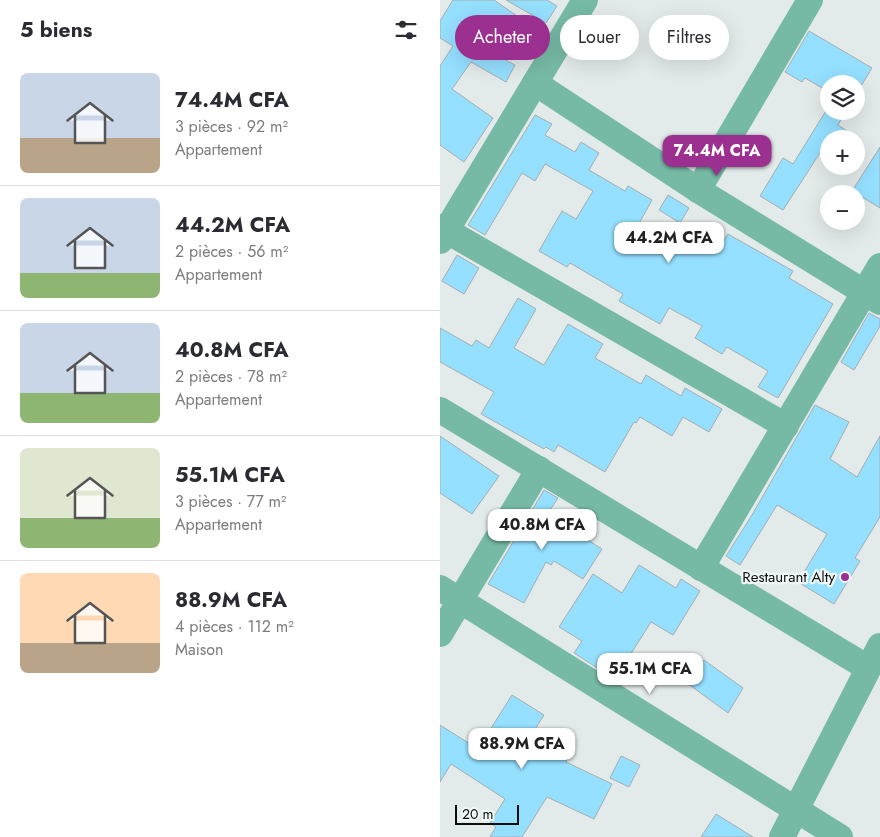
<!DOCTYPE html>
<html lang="fr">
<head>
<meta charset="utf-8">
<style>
	:root { --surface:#fff; --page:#f7f7f7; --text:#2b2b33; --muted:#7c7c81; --line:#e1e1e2; --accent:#9c3090 }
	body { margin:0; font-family:Jost,sans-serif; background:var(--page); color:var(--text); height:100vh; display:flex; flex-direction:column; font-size:19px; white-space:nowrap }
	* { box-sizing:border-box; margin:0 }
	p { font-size:16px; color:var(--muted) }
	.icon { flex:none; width:28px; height:28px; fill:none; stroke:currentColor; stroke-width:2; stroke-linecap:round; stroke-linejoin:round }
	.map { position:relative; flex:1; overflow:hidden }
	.side { display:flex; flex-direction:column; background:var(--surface); width:440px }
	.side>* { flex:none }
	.hud { position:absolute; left:15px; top:15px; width:350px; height:45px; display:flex; gap:10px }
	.controls { position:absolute; left:380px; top:75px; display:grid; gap:10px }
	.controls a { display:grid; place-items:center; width:45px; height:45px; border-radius:50%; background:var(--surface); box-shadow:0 5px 20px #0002; font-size:25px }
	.scale { position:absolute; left:15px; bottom:12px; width:64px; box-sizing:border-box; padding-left:5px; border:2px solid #0c0e0e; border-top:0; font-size:14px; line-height:18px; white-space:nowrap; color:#0c0e0e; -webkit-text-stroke:4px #f0f7f7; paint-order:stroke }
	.price { position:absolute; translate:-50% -42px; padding:0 11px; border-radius:10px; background:#fff; color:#222; font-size:16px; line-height:32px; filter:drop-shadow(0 1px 2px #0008) }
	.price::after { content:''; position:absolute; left:50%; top:30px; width:15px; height:11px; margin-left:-8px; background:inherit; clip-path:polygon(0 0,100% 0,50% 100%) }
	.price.active { background:var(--accent); color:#fff }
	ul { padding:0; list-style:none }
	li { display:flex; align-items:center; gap:15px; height:125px; padding:0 20px }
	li+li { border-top:1px solid var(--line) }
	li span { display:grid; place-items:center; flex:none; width:140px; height:100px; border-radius:8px; color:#555 }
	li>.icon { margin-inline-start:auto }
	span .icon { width:60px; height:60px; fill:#fffc; stroke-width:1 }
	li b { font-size:21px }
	h2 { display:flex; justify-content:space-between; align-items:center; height:60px; padding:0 20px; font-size:21px }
	.chip { padding:0 18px; border-radius:22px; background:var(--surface); box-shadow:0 5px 20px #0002; font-size:18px; line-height:45px }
	.chip.active { background:var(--accent); color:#fff }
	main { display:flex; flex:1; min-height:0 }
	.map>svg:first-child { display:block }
</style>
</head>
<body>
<main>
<section class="side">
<h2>5 biens<svg class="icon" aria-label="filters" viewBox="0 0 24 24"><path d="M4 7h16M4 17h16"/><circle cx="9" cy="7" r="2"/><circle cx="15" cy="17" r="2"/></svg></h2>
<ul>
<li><span style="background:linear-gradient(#c9d6e8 65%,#b9a48a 0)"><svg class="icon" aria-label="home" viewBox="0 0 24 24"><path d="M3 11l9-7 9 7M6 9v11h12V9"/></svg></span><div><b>74.4M CFA</b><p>3 pièces · 92 m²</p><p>Appartement</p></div></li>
<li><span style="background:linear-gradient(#c9d6e8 75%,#8fb573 0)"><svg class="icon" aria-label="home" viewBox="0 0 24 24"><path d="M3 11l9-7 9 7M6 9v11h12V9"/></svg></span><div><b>44.2M CFA</b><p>2 pièces · 56 m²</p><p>Appartement</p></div></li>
<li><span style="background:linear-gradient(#c9d6e8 70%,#8fb573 0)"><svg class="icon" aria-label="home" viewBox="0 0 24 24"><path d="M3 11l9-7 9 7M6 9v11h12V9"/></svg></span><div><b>40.8M CFA</b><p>2 pièces · 78 m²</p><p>Appartement</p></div></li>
<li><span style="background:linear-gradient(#dfe7d0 70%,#8fb573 0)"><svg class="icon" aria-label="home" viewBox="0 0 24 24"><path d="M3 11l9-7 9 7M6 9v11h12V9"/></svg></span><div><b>55.1M CFA</b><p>3 pièces · 77 m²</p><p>Appartement</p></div></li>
<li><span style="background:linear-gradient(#ffd9b3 70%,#b9a48a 0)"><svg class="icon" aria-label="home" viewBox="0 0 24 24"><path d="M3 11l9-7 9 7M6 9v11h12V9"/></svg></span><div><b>88.9M CFA</b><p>4 pièces · 112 m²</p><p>Maison</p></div></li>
</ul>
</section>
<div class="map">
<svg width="440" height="837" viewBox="0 0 440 837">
	<rect width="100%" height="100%" fill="#e3eaea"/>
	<g fill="#95dfff" stroke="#a7adaf">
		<path d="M 13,0 L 54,0 L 77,16 L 52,53 L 75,65 L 66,82 L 31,62 L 12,89 L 53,118 L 24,162 L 0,145 L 0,66 L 13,46 L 0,38 L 0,21 Z"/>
		<path d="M 66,0 L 107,0 L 117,6 L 106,23 Z"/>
		<path d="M 369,31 L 432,68 L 416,94 L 416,84 L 389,84 L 389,92 L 365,78 L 362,82 L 345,72 Z"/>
		<path d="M 389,106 L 389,111 L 406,111 L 398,125 L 419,139 L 389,139 L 343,210 L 320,196 L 343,158 L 353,164 Z"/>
		<path d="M 95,115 L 112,124 L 105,135 L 135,152 L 141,142 L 159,153 L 149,170 L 185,191 L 188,186 L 212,200 L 192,236 L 229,258 L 249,222 L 283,242 L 288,234 L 353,271 L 349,278 L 393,304 L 338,398 L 318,387 L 328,371 L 287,347 L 282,354 L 255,338 L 262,326 L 229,308 L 220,324 L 179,301 L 183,294 L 130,263 L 127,267 L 99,251 L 122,211 L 136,219 L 153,191 L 105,164 L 95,181 L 82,173 L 45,235 L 28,225 Z"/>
		<path d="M 440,147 L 440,208 L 412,191 Z"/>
		<path d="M 228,195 L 249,208 L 240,223 L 219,210 Z"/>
		<path d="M 17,255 L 39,268 L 24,294 L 2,281 Z"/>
		<path d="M 78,298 L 96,309 L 74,348 L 104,365 L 128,324 L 163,344 L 155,358 L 201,384 L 206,375 L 241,396 L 245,388 L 282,409 L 269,432 L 243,417 L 232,436 L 200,417 L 196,423 L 194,422 L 165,472 L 118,445 L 114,452 L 106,447 L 104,449 L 41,414 L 54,392 L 0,362 L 0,328 L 32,346 L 36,340 L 49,348 Z"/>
		<path d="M 429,313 L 440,319 L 440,326 L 414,370 L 401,362 Z"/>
		<path d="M 375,405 L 409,422 L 390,459 L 417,477 L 440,436 L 440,517 L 415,558 L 420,561 L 394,604 L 358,582 L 387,534 L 337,505 L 300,565 L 286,556 L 312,515 Z"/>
		<path d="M 0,436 L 59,476 L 32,514 L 0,493 Z"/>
		<path d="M 104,490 L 118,498 L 110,510 L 118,515 L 115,519 L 162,549 L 143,579 L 114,561 L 111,565 L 106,562 L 84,603 L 48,584 Z"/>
		<path d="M 199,565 L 236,588 L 241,579 L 260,591 L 233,635 L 211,622 L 178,674 L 162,664 L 159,669 L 134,653 L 142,641 L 119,627 L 153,574 L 182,593 Z"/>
		<path d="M 264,660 L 303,688 L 288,713 L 247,683 Z"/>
		<path d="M 72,695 L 104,715 L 92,734 L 129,756 L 126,762 L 172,784 L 154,819 L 107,797 L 82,837 L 50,837 L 56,827 L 50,823 L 65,799 L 11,764 L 0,782 L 0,725 L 38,749 Z"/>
		<path d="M 181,756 L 200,765 L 189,787 L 170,778 Z"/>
		<path d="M 276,814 L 313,837 L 261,837 Z"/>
	</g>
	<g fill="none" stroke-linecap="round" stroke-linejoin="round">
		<g stroke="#76baa6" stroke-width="26">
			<path d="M 95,83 L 258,190 L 440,302"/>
			<path d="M 258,190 L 370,0"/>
			<path d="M 0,227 L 346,426"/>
			<path d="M 0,241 L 145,0"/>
			<path d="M 0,410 L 428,668"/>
			<path d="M 261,568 L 440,266"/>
			<path d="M 0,588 L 400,837"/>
			<path d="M 0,634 L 99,469"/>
			<path d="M 342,837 L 440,646"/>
		</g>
	</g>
	<circle fill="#9c3090" stroke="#f0f7f7" stroke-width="2" cx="405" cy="577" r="5"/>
	<g text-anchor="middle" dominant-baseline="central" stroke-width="4.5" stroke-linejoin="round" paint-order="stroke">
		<g font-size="15" fill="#0c0e0e" stroke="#f0f7f7" text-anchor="end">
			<text x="395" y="577">Restaurant Alty</text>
		</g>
	</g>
</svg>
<div class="controls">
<a><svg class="icon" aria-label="layers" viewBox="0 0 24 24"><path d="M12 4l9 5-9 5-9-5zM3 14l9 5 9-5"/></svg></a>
<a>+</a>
<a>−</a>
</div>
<div class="scale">20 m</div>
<b class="price active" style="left:277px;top:177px">74.4M CFA</b>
<b class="price" style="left:229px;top:264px">44.2M CFA</b>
<b class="price" style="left:102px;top:551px">40.8M CFA</b>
<b class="price" style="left:210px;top:695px">55.1M CFA</b>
<b class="price" style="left:82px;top:770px">88.9M CFA</b>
<div class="hud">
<a class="chip active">Acheter</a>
<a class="chip">Louer</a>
<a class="chip">Filtres</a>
</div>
</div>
</main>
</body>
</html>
